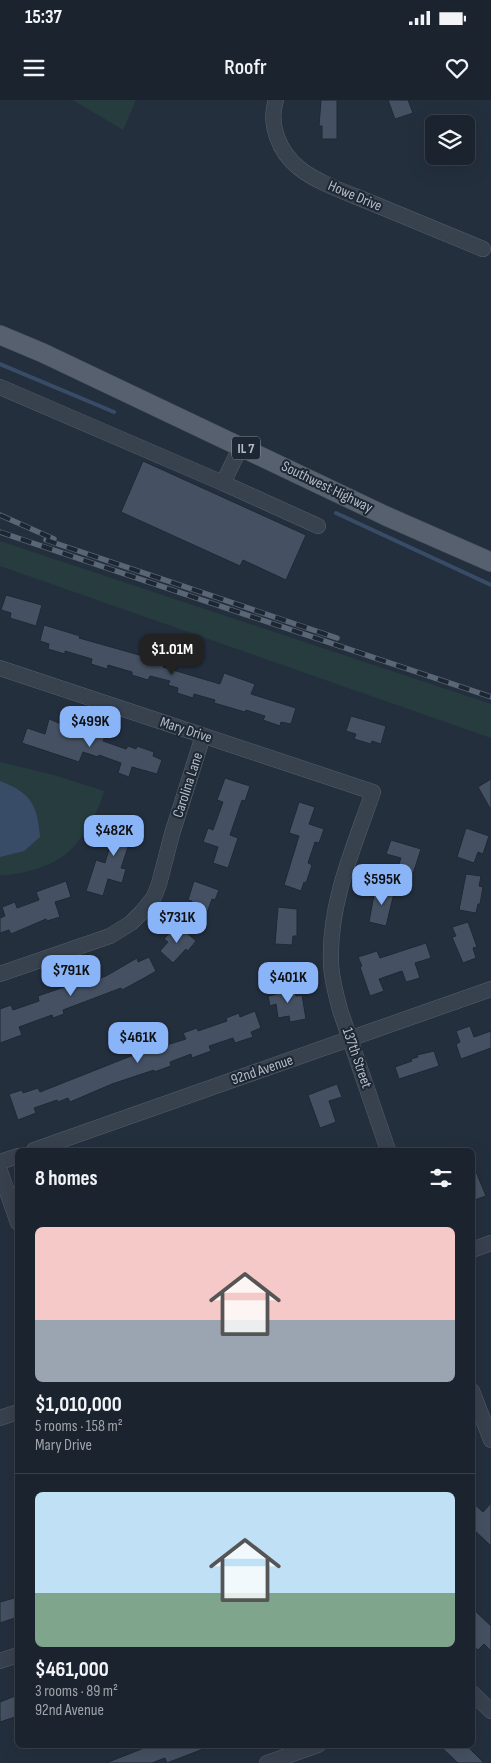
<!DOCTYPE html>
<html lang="en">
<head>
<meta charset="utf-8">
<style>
	:root { --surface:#1b232e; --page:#282f3a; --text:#f1f3f6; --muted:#a0a4aa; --line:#39404a; --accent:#8ab4f8 }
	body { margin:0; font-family:"Sofia Sans Condensed",sans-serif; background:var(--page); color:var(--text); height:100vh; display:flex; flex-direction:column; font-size:19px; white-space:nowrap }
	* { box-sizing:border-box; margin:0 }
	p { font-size:16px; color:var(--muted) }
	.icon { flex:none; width:28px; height:28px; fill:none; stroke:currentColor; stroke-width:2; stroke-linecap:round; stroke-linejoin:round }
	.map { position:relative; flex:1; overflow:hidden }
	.sheet { position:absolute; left:15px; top:1048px; width:460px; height:600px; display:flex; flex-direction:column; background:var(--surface); border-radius:8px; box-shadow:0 5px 20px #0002,0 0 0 1px var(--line) }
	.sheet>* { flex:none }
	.buttons { position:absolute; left:425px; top:15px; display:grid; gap:10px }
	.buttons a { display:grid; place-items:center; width:50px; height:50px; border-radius:8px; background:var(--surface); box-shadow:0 5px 20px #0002,0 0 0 1px var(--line); font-size:25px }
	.price { position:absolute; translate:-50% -42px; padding:0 11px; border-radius:10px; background:var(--accent); color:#111; font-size:16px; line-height:32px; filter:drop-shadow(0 1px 2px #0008) }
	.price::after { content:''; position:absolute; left:50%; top:30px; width:15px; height:11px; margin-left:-8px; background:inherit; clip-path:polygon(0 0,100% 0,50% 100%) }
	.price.active { background:#222; color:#fff }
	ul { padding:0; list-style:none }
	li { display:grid; align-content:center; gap:10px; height:265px; padding:0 20px }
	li+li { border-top:1px solid var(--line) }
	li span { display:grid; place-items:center; height:155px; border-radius:8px; color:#555 }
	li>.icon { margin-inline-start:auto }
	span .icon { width:90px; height:90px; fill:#fffc; stroke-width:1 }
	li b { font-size:21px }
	h2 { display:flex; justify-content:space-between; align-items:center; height:60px; padding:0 20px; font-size:21px }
	.status { display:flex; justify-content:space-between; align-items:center; height:35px; padding:0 25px; background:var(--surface); direction:ltr }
	.status svg { height:14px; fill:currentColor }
	header { display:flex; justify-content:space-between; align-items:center; height:65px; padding:0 20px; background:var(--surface); font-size:22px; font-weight:600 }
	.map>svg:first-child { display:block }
</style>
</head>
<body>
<div class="status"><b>15:37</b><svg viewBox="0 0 49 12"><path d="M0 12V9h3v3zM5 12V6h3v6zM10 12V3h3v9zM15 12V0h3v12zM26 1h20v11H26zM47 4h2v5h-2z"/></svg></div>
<header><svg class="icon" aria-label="menu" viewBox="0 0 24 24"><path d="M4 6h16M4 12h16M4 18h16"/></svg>Roofr<svg class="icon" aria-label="heart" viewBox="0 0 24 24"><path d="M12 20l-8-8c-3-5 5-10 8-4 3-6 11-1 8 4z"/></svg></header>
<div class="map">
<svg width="491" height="1663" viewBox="0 0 491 1663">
	<rect width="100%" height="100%" fill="#242f3e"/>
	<g fill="#263c3f">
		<path d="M 73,0 L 136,0 L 123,30 Z"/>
		<path d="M 0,441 L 491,604 L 491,638 L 0,466 Z"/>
		<path d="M 0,662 L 54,675 L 104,691 C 99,711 82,741 66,754 C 49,767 21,775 0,775 Z"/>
	</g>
	<path fill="#394c67" d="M 0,681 C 31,693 37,704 40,737 L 24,751 L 0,757 Z"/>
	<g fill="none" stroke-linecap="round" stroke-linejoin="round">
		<g stroke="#394c67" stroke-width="4">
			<path d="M 0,264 L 114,312"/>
			<path d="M 336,413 L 491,485"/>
		</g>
	</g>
	<g fill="#455162" stroke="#1f2835">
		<path d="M 321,0 L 337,0 L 337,39 L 322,39 L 322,26 L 319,26 Z"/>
		<path d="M 388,0 L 408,0 L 413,13 L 395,19 Z"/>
		<path d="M 143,361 L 306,435 L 286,480 L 243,460 L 240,466 L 121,412 Z"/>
		<path d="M 6,495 L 42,505 L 36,526 L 10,518 L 11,513 L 1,510 Z"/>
		<path d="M 44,525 L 80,536 L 79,538 L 164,562 L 163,567 L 220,584 L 224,573 L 255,584 L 251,594 L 296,608 L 291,624 L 281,622 L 280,626 L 263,620 L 265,616 L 246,610 L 245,612 L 228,607 L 214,603 L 215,600 L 194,594 L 193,598 L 177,593 L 178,588 L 168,585 L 170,581 L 150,576 L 148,580 L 132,575 L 132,572 L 108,565 L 107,569 L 91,564 L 92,559 L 65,551 L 65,554 L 48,549 L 49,544 L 40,541 Z"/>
		<path d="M 351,616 L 386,626 L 381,644 L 372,641 L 371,644 L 354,639 L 356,634 L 346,631 Z"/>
		<path d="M 49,619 L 87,634 L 88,631 L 105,637 L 103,641 L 126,649 L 128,646 L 136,649 L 137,646 L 154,652 L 153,656 L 162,660 L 157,674 L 132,667 L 129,677 L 118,673 L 121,663 L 99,655 L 98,657 L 83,652 L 79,662 L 22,643 L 27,628 L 45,634 Z"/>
		<path d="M 225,678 L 250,686 L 245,701 L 242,700 L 230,735 L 238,738 L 228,768 L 213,763 L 218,747 L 203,742 L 208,728 L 213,730 L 223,702 L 217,700 Z"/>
		<path d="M 491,679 L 491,710 L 478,687 Z"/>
		<path d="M 299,702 L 315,707 L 309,724 L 324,729 L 319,743 L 315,742 L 308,763 L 312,765 L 306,783 L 304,782 L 301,791 L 284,785 L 299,736 L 289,733 Z"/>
		<path d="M 119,715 L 139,721 L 136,730 L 138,731 L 132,748 L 128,747 L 121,768 L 126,769 L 122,783 L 108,779 L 103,796 L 86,791 L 96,760 L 105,763 Z"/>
		<path d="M 466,728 L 489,736 L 483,754 L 478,752 L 474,763 L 457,757 Z"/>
		<path d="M 391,740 L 421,749 L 411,780 L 395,775 L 401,758 L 386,754 Z"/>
		<path d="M 466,774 L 481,776 L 479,786 L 483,787 L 480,804 L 478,804 L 476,813 L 459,810 Z"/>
		<path d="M 66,781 L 71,797 L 55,802 L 60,817 L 47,821 L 46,819 L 11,834 L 9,830 L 0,833 L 0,818 L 5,816 L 2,807 L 15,802 L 17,808 L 39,800 L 36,792 Z"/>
		<path d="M 194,781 L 219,790 L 215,800 L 212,799 L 206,816 L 189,811 L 192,801 L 188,800 Z"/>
		<path d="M 380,786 L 395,789 L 386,826 L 369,822 L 374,795 L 378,796 Z"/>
		<path d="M 278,807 L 297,809 L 297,836 L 293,836 L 292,845 L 275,844 Z"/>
		<path d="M 468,822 L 477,847 L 473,848 L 476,858 L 463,863 L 452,837 L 456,836 L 452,827 Z"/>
		<path d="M 177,824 L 196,841 L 188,851 L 186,849 L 173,863 L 160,851 L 168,842 L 164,839 Z"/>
		<path d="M 426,843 L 431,858 L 415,863 L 420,878 L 406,882 L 402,871 L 379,879 L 384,891 L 370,896 L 360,867 L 362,866 L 358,857 L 377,851 L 380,858 Z"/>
		<path d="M 149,857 L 156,871 L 146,877 L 122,890 L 121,888 L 63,910 L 64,914 L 53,918 L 52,915 L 19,927 L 22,935 L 0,943 L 0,909 L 11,905 L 13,910 L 39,901 L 38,896 L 90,878 L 92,881 L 106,876 L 137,858 L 138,862 Z"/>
		<path d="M 294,885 L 296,896 L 302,895 L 306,919 L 290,922 L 289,916 L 278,918 L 276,904 L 270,906 L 268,896 L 277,894 L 276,888 Z"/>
		<path d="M 255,911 L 261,928 L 251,932 L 253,937 L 235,943 L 233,938 L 209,946 L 211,951 L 192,958 L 191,954 L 170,962 L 171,966 L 154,972 L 154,970 L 112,984 L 70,1002 L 68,998 L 58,1002 L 57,1000 L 34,1008 L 36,1013 L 18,1020 L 9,994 L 22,990 L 23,993 L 38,988 L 40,992 L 131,956 L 186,939 L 183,933 L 197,928 L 198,931 L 227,921 L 226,918 L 239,913 L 240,917 Z"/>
		<path d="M 470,926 L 474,937 L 491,931 L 491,948 L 461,959 L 456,944 L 460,942 L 456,931 Z"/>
		<path d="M 434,951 L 439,966 L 399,979 L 395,967 L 412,961 L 411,959 L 418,957 L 417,955 Z"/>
		<path d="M 337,984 L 342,997 L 329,1001 L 336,1022 L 320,1028 L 308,995 Z"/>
		<path d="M 472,1062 L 486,1096 L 472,1101 Z"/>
		<path d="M 472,1402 L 483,1412 L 491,1403 L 491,1446 L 472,1428 Z"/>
		<path d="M 14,1498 L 18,1509 L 18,1517 L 0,1523 L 0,1502 Z"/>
		<path d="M 472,1508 L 491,1526 L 491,1551 L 484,1544 L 478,1550 L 472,1545 Z"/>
		<path d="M 15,1596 L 18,1604 L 18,1616 L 0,1622 L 0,1602 Z"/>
		<path d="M 143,1645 L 211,1645 L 211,1646 L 167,1663 L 165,1658 L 152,1663 L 106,1663 L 144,1648 Z"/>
		<path d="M 439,1645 L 466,1645 L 484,1663 L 458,1663 Z"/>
	</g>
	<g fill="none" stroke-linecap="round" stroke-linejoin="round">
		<defs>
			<g id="minor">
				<path d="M 276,0 C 268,24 279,52 299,68 C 318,83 345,92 367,101 C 406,117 445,133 483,149"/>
				<path d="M 0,287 L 223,383"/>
				<path d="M 241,346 L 223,383 L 318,426"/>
				<path d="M 0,568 L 373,692 C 354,747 329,802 331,861 C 331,878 336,894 340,910 L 388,1050"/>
				<path d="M 0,874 L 110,836 L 131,823 L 141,813 L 154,797 L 159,784 L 172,734 L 203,636"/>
				<path d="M 34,1050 L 491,889"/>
				<path d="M 0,1062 L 18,1056"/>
				<path d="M 0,1071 L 18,1123"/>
				<path d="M 472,1150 L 491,1143"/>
				<path d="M 472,1291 L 491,1340"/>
				<path d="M 0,1318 L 18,1312"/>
				<path d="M 0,1561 L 18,1555"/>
				<path d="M 472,1593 L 491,1611"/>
				<path d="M 267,1663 L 318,1645"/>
			</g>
			<path id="major" d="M 0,235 L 43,253 L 386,416 L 491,462"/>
		</defs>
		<use href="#minor" stroke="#565f6c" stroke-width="16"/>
		<use href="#major" stroke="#414a57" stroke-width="20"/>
		<use href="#minor" stroke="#38414e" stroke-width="15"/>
		<use href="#major" stroke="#56606e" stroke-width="19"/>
		<defs>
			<g id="rail">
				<path d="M 0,415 L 54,439"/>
				<path d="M 0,432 L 491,597"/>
				<path d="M 46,440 L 337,538"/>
			</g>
		</defs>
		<use href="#rail" stroke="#5a6575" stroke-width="5.5"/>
		<use href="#rail" stroke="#1d2633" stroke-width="4" stroke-dasharray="11" stroke-linecap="butt"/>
	</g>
	<g text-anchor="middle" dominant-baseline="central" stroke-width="4" stroke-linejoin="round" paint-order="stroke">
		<rect fill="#1d2633" stroke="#878f9c" stroke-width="1" x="232" y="336.5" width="28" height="23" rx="4"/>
		<g font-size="14" font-weight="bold" fill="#b4bcc9">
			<text x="246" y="348">IL 7</text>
		</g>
		<g font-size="15" fill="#b4bcc9" stroke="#1d2633">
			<text transform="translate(355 96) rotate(23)">Howe Drive</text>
			<text transform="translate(327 387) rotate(26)">Southwest Highway</text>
			<text transform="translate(186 630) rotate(18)">Mary Drive</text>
			<text transform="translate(188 685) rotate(-72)">Carolina Lane</text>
			<text transform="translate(357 958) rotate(71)">137th Street</text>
			<text transform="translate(262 970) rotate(-19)">92nd Avenue</text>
		</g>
	</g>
</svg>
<div class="buttons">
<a><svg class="icon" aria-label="layers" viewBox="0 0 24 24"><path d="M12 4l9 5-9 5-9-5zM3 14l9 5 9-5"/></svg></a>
</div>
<b class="price active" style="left:172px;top:576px">$1.01M</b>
<b class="price" style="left:90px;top:648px">$499K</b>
<b class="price" style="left:114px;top:757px">$482K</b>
<b class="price" style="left:382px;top:806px">$595K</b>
<b class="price" style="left:177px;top:844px">$731K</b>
<b class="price" style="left:71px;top:897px">$791K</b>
<b class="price" style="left:288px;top:904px">$401K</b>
<b class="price" style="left:138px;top:964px">$461K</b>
<section class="sheet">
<h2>8 homes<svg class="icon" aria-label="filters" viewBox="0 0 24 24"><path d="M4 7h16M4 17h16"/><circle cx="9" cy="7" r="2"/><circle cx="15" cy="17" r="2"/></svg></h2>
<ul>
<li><span style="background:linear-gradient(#f6c9c9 60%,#9aa5b1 0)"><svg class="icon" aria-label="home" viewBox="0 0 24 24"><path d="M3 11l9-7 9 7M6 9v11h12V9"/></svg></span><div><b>$1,010,000</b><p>5 rooms · 158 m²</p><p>Mary Drive</p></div></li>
<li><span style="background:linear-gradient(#bfe0f5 65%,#7fa58c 0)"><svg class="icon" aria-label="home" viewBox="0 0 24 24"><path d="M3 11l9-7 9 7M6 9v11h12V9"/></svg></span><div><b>$461,000</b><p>3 rooms · 89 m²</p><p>92nd Avenue</p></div></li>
</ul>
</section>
</div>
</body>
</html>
